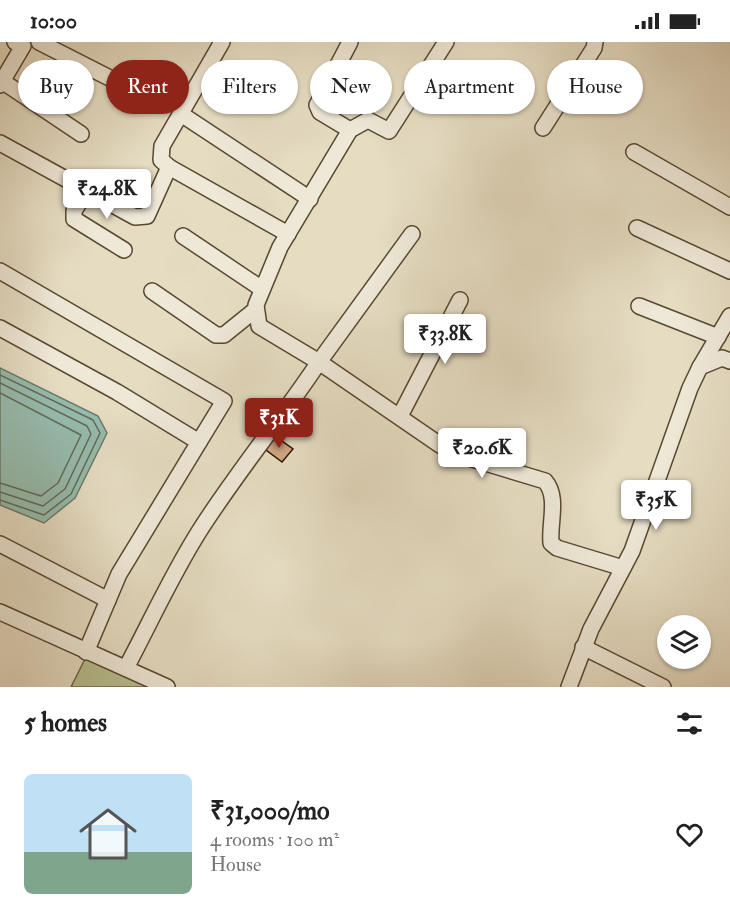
<!DOCTYPE html>
<html lang="en">
<head>
<meta charset="utf-8">
<style>
	:root { --surface:#fff; --page:#f2f2f2; --text:#222; --muted:#767676; --accent:#8f2418 }
	body { margin:0; font-family:"IM FELL Double Pica",serif; background:var(--page); color:var(--text); height:100vh; display:flex; flex-direction:column; font-size:22px; white-space:nowrap }
	* { box-sizing:border-box; margin:0 }
	p { font-size:20px; color:var(--muted) }
	.icon { flex:none; width:33px; height:33px; fill:none; stroke:currentColor; stroke-width:2; stroke-linecap:round; stroke-linejoin:round }
	.map { position:relative; height:645px; overflow:hidden }
	.panel { display:flex; flex-direction:column; background:var(--surface); flex:1 }
	.panel>* { flex:none }
	.banner { position:absolute; left:18px; top:18px; width:694px; height:54px; display:flex; gap:12px }
	.tools { position:absolute; left:657px; top:573px; display:grid; gap:12px }
	.tools a { display:grid; place-items:center; width:54px; height:54px; border-radius:50%; background:var(--surface); box-shadow:0 2px 4px #0004; font-size:30px }
	.price { position:absolute; translate:-50% -51px; padding:0 14px; border-radius:6px; background:#fff; color:#222; font-size:20px; line-height:39px; filter:drop-shadow(0 2px 3px #0008) }
	.price::after { content:''; position:absolute; left:50%; top:36px; width:18px; height:14px; margin-left:-9px; background:inherit; clip-path:polygon(0 0,100% 0,50% 100%) }
	.price.current { background:var(--accent); color:#fff }
	ul { padding:0; list-style:none }
	li { display:flex; align-items:center; gap:18px; height:150px; padding:0 24px }
	li span { display:grid; place-items:center; flex:none; width:168px; height:120px; border-radius:9px; color:#555 }
	li>.icon { margin-inline-start:auto }
	span .icon { width:72px; height:72px; fill:#fffc; stroke-width:1 }
	li b { font-size:26px }
	h2 { display:flex; justify-content:space-between; align-items:center; height:72px; padding:0 24px; font-size:26px }
	.pill { padding:0 21px; border-radius:27px; background:var(--surface); box-shadow:0 2px 4px #0004; font-size:21px; line-height:54px }
	.pill.current { background:var(--accent); color:#fff }
	.status { display:flex; justify-content:space-between; align-items:center; height:42px; padding:0 30px; background:var(--surface); direction:ltr }
	.status svg { height:16px; fill:currentColor }
	.map>svg:first-child { display:block }
</style>
</head>
<body>
<div class="status"><b>10:00</b><svg viewBox="0 0 49 12"><path d="M0 12V9h3v3zM5 12V6h3v6zM10 12V3h3v9zM15 12V0h3v12zM26 1h20v11H26zM47 4h2v5h-2z"/></svg></div>
<div class="map">
<svg width="730" height="645" viewBox="0 0 730 645">
	<rect width="100%" height="100%" fill="#e5dcc2"/>
	<filter id="stains"><feTurbulence type="fractalNoise" baseFrequency=".00333" numOctaves="4"/><feColorMatrix values="0 0 0 0 .2 0 0 0 0 .09 0 0 0 0 .02 0 0 0 .5 -.17"/></filter>
	<radialGradient id="worn" r=".72"><stop offset=".6" stop-color="#630" stop-opacity="0"/><stop offset="1" stop-color="#630" stop-opacity=".3"/></radialGradient>
	<path fill="#b8bf90" stroke="#706a48" stroke-width="1.5" d="M 87,613 L 164,645 L 71,645 Z"/>
	<path fill="#96bcae" stroke="#6a7a69" stroke-width="1.5" d="M 0,326 L 98,374 L 107,391 L 75,456 L 44,481 L 0,463 Z"/>
	<g fill="none" stroke-linecap="round" stroke-linejoin="round">
		<g stroke="#606958" stroke-width="1.5">
			<path d="M 0,333 L 93,378 L 100,391 L 71,452 L 44,473 L 0,458"/>
			<path d="M 0,341 L 87,384 L 91,392 L 65,447 L 43,464 L 0,450"/>
			<path d="M 0,351 L 81,393 L 58,441 L 41,454 L 0,441"/>
		</g>
	</g>
	<path fill="#d0a683" stroke="#291601" stroke-width="1.5" d="M 275,394 L 293,407 L 282,420 L 266,408 Z"/>
	<g fill="none" stroke-linecap="round" stroke-linejoin="round">
		<defs>
			<g id="street">
				<path d="M 39,0 L 143,53"/>
				<path d="M 2,39 L 81,92"/>
				<path d="M 0,43 L 23,4 L 15,0"/>
				<path d="M 181,72 L 310,157"/>
				<path d="M 543,86 L 594,6 L 595,0"/>
				<path d="M 350,88 L 320,70 L 317,63 L 350,0"/>
				<path d="M 0,101 L 135,175 L 147,174 L 169,125 L 161,118 L 162,104 L 222,0"/>
				<path d="M 634,110 L 730,165"/>
				<path d="M 169,125 L 288,192"/>
				<path d="M 87,148 L 74,169 L 74,177 L 124,208"/>
				<path d="M 637,186 L 730,229"/>
				<path d="M 412,192 L 319,320 L 440,403 L 462,414 L 545,439 C 559,455 549,481 551,501 L 557,506 L 623,526"/>
				<path d="M 183,194 L 262,247"/>
				<path d="M 0,229 L 224,359 L 199,400"/>
				<path d="M 152,249 L 216,293 L 224,293 L 255,268"/>
				<path d="M 639,264 L 718,295"/>
				<path d="M 0,286 L 117,350 L 199,400 L 119,532 L 86,610"/>
				<path d="M 700,325 L 730,274"/>
				<path d="M 400,374 L 460,258"/>
				<path d="M 0,502 L 108,558"/>
				<path d="M 0,570 L 167,645"/>
				<path d="M 583,605 L 663,645"/>
				<path d="M 126,626 C 150,581 172,532 200,488 C 237,430 281,377 319,320 L 259,284 L 256,263 L 280,205 L 350,88 L 368,78 L 389,89 L 446,0"/>
				<path d="M 569,645 L 591,587 L 632,509 L 690,346 L 700,325 L 722,316 L 730,319"/>
			</g>
		</defs>
		<use href="#street" stroke="#584831" stroke-width="18"/>
		<use href="#street" stroke="#eee8d7" stroke-width="15"/>
	</g>
	<rect width="100%" height="100%" filter="url(#stains)"/>
	<rect width="100%" height="100%" fill="url(#worn)"/>
</svg>
<div class="tools">
<a><svg class="icon" aria-label="layers" viewBox="0 0 24 24"><path d="M12 4l9 5-9 5-9-5zM3 14l9 5 9-5"/></svg></a>
</div>
<b class="price" style="left:107px;top:178px">₹24.8K</b>
<b class="price" style="left:445px;top:323px">₹33.8K</b>
<b class="price current" style="left:279px;top:407px">₹31K</b>
<b class="price" style="left:482px;top:437px">₹20.6K</b>
<b class="price" style="left:656px;top:489px">₹35K</b>
<div class="banner">
<a class="pill">Buy</a>
<a class="pill current">Rent</a>
<a class="pill">Filters</a>
<a class="pill">New</a>
<a class="pill">Apartment</a>
<a class="pill">House</a>
</div>
</div>
<section class="panel">
<h2>5 homes<svg class="icon" aria-label="filters" viewBox="0 0 24 24"><path d="M4 7h16M4 17h16"/><circle cx="9" cy="7" r="2"/><circle cx="15" cy="17" r="2"/></svg></h2>
<ul>
<li><span style="background:linear-gradient(#bfe0f5 65%,#7fa58c 0)"><svg class="icon" aria-label="home" viewBox="0 0 24 24"><path d="M3 11l9-7 9 7M6 9v11h12V9"/></svg></span><div><b>₹31,000/mo</b><p>4 rooms · 100 m²</p><p>House</p></div><svg class="icon" aria-label="heart" viewBox="0 0 24 24"><path d="M12 20l-8-8c-3-5 5-10 8-4 3-6 11-1 8 4z"/></svg></li>
</ul>
</section>
</body>
</html>
